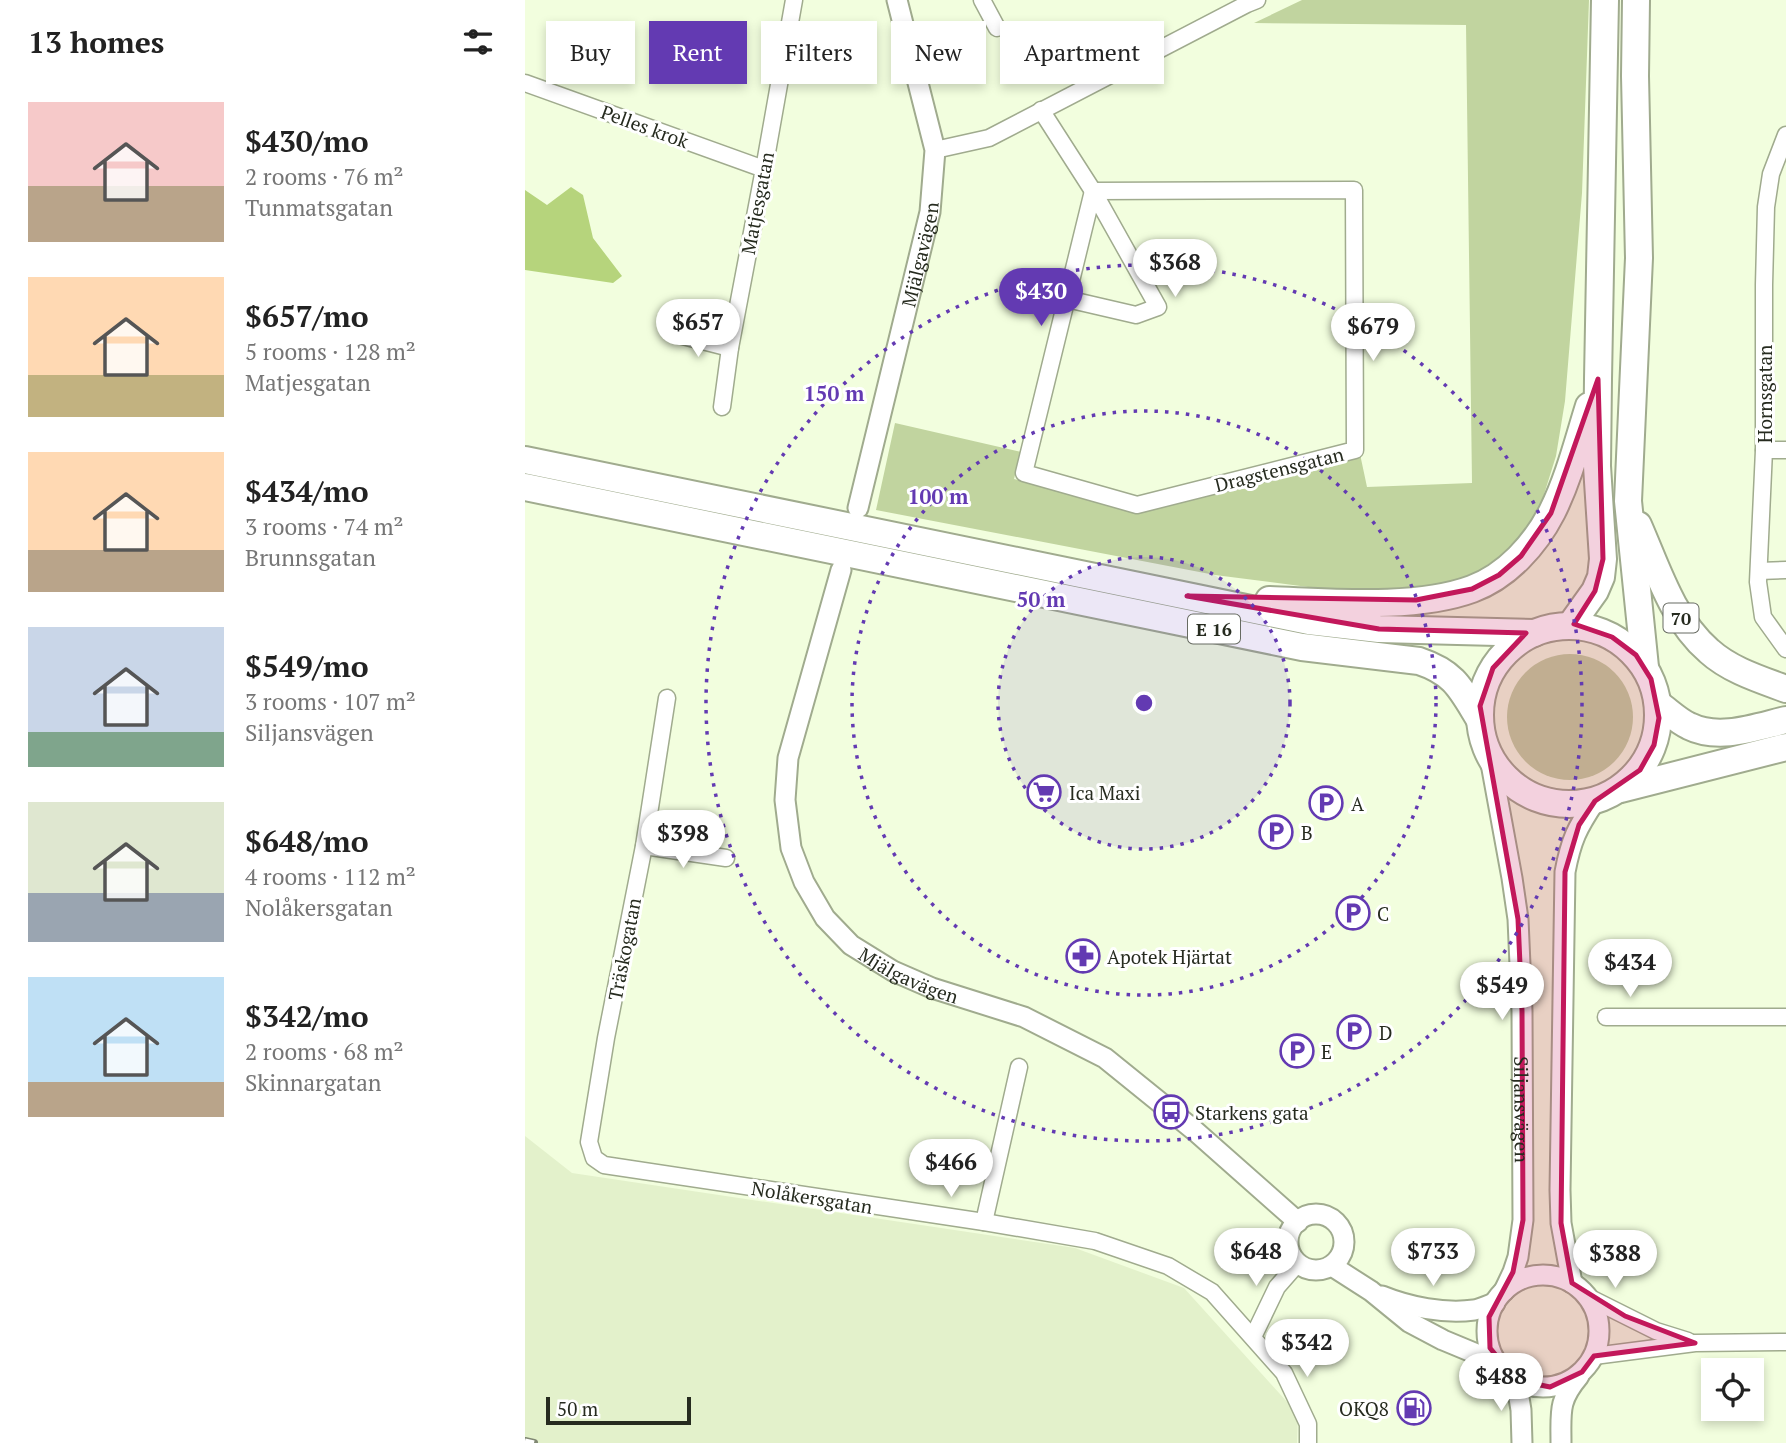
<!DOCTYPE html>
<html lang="en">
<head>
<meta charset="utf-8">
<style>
	:root { --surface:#fff; --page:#f2f2f2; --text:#222; --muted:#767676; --accent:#633ab2 }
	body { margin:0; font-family:"PT Serif",serif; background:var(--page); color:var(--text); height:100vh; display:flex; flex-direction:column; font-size:26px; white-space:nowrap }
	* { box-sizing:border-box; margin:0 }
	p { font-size:23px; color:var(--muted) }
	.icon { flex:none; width:38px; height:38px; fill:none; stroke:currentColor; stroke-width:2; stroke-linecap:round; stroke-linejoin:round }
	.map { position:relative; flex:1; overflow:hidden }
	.side { display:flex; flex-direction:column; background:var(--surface); width:525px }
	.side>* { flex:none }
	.guide { position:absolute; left:21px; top:21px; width:665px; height:63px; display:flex; gap:14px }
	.tools { position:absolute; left:1176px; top:1358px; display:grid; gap:14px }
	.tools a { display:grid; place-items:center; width:63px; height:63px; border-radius:0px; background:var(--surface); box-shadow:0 4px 10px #0003; font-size:35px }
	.scale { position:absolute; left:21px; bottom:18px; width:145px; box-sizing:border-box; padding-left:7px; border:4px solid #262b1f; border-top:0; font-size:19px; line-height:24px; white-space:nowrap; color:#262b1f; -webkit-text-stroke:5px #fff; paint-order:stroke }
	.price { position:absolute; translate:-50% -60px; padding:0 16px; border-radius:24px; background:#fff; color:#222; font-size:23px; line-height:46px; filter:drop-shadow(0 2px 4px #0008) }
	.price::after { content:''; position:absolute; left:50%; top:42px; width:21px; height:16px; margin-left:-10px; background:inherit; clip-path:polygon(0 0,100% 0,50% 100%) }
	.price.active { background:var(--accent); color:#fff }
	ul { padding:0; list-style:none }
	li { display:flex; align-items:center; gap:21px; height:175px; padding:0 28px }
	li span { display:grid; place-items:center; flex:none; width:196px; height:140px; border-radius:0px; color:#555 }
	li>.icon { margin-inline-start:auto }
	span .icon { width:84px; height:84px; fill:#fffc; stroke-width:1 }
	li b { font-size:30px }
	h2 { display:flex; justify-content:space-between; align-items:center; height:84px; padding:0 28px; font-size:30px }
	.pill { padding:0 24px; border-radius:0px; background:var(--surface); box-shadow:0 4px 10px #0003; font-size:24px; line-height:63px }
	.pill.active { background:var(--accent); color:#fff }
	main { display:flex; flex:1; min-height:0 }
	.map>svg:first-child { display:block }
</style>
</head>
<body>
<main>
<section class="side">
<h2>13 homes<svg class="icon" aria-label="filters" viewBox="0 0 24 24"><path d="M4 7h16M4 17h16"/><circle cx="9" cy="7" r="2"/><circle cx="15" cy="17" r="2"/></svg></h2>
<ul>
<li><span style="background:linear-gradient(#f6c9c9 60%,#b9a48a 0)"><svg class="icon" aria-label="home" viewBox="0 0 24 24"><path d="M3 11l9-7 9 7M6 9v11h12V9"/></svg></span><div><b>$430/mo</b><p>2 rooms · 76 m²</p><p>Tunmatsgatan</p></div></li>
<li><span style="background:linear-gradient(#ffd9b3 70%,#c2b280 0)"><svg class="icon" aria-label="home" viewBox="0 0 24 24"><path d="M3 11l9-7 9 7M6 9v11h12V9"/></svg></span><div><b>$657/mo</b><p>5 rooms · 128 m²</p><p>Matjesgatan</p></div></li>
<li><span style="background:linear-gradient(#ffd9b3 70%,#b9a48a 0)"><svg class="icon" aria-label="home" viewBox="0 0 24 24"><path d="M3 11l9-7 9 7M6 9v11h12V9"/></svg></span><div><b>$434/mo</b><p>3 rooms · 74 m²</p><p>Brunnsgatan</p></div></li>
<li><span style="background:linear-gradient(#c9d6e8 75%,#7fa58c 0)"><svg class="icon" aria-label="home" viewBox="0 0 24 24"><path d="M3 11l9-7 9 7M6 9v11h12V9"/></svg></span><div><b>$549/mo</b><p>3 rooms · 107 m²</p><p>Siljansvägen</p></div></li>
<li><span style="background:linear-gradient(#dfe7d0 65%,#9aa5b1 0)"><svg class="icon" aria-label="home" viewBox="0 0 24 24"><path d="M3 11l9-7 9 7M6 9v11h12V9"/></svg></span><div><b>$648/mo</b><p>4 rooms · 112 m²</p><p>Nolåkersgatan</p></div></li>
<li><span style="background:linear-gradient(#bfe0f5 75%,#b9a48a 0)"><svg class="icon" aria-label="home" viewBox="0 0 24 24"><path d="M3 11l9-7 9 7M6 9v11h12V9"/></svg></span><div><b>$342/mo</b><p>2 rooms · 68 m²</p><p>Skinnargatan</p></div></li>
</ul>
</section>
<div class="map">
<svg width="1261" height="1443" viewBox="0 0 1261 1443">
	<rect width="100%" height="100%" fill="#f2fede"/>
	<path fill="#e3f1cb" d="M 0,1136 L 47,1173 L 550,1248 L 659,1288 L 773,1414 L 772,1443 L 0,1443 Z"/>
	<g fill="#c1d49f">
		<path d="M 777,0 L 1064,0 L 1057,193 L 1040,401 L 1031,456 L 1016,504 L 990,546 L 948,575 L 908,586 L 860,589 L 806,590 L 690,575 L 351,510 L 370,423 L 496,452 L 489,479 L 611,511 L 835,454 L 842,487 L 947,483 L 941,25 L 729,23 Z"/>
		<circle cx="1045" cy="717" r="63"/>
	</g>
	<path fill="#b6d47c" d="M 46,187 L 58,195 L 68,238 L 97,276 L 88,283 L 0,270 L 0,190 L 22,205 Z"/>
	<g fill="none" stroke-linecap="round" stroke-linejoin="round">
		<defs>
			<g id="minor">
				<path d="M 457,0 L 472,28"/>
				<path d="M 0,83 L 239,169"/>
				<path d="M 516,110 L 568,191 L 633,307 L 611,315 L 542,299"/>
				<path d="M 1261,135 L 1246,174 L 1241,207 L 1239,285 L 1239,450 L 1233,582 L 1238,617 L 1261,649"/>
				<path d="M 410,150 L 464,138 L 722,4 L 732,0"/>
				<path d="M 829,190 L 830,450 L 612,505 L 499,473 L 568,191 Z"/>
				<path d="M 150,334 L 205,348"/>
				<path d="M 197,407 L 205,348 L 239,169 L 269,0"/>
				<path d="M 1239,450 L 1261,450"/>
				<path d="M 1234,571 L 1261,570"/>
				<path d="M 142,698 L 119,846 L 81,1038 L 64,1142 L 69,1158 L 79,1165 L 459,1222 L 570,1241 L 643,1266 L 687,1292 L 759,1373 L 783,1424 L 783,1443"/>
				<path d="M 119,846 L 201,858"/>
				<path d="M 1081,1017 L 1261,1017"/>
				<path d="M 459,1222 L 494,1067"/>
				<path d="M 1063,1297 L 1131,1331 L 1163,1341"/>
				<path d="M 728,1337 L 752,1287 L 773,1263"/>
				<path d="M 1069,1356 L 1170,1343 L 1261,1342"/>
			</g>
			<g id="tertiary">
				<path id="s1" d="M 333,508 L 405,212 L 410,150 L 372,0"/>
				<path id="s2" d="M 316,570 L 263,758 L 260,800 L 266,848 L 279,882 L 300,918 L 326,945 L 368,971 L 407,988 L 499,1017 L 580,1058 L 669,1130 L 773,1222"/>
				<path id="s3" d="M 965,758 L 987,878 L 993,919 L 997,1011 L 998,1220 L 993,1257 L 988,1272 L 979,1291"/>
				<circle cx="791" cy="1242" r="28"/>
				<path d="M 807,1266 L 846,1291 L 884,1322 L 918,1340 L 971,1362"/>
				<circle cx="1018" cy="1331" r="56"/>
				<path d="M 1047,1283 L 1036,1223 L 1035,1190 L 1040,872 C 1046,840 1052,828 1070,801"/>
				<path d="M 857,1296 C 884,1307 919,1314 949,1310 C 956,1309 963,1305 970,1303"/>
				<path d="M 991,1380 L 996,1410 L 997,1443"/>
				<path d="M 1036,1443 C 1036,1411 1033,1401 1054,1376"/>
			</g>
			<g id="trunk">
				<path d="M 1111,0 L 1110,76 L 1114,258 L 1103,501 L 1120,667"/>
				<path d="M 0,460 L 784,621 L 854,629 L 1009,633"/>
				<path d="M 0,487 L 777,647 L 894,661 C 930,673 936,689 955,720"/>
				<path d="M 1113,525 C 1132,568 1147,619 1184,651 C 1205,670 1234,679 1261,689"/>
				<path d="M 744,600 C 804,602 890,610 947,589 C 982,576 1010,545 1027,512 C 1044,478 1053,441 1064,406"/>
				<circle cx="1044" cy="715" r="89"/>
				<path d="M 1045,626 L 1070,591 L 1076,577 L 1078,559 L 1072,466 L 1073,379 L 1080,0"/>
				<path d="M 1133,704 C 1143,711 1153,721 1164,726 C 1194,741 1231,727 1261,720"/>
				<path d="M 1096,789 L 1261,747"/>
			</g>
		</defs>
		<use href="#minor" stroke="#a0ab8e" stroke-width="19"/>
		<use href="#tertiary" stroke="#a0ab8e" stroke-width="23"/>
		<use href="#trunk" stroke="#a0ab8e" stroke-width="30"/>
		<use href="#minor" stroke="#fff" stroke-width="16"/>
		<use href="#tertiary" stroke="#fff" stroke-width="19"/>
		<use href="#trunk" stroke="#fff" stroke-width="26"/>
		<defs>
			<path id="rail" d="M 0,1441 L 9,1443"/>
		</defs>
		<use href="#rail" stroke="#808873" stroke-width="8"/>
		<use href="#rail" stroke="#fff" stroke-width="5" stroke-dasharray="16" stroke-linecap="butt"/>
	</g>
	<path fill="#c2185b" fill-opacity="0.2" stroke="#c2185b" stroke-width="5" stroke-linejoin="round" d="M 1073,379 L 1078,559 L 1070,591 L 1049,624 L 1087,637 L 1111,655 L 1126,679 L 1134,718 L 1129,745 L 1115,770 L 1070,801 L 1054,825 L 1040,872 L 1036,1223 L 1047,1283 L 1100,1316 L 1170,1343 L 1069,1356 L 1057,1372 L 1025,1387 L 991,1380 L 965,1348 L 964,1317 L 988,1272 L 998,1220 L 997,1011 L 993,919 L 955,706 L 968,668 L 1001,633 L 854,629 L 662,596 L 891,600 L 947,589 L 974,575 L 996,556 L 1026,513 Z"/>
	<circle cx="619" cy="703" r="146" fill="#633ab2" fill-opacity=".12"/>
	<g fill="none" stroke="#633ab2" stroke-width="3.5" stroke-dasharray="3.5 7">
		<circle cx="619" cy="703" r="146"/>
		<circle cx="619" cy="703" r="292"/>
		<circle cx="619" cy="703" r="438"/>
	</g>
	<defs>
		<symbol id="supermarket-ring" viewBox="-11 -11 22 22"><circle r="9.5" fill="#fff" stroke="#633ab2" stroke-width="1.5"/><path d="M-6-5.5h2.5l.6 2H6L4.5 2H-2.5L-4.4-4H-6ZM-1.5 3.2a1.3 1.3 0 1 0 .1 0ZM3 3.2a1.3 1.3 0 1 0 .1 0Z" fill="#633ab2"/></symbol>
		<symbol id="parking-ring" viewBox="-11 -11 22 22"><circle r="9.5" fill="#fff" stroke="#633ab2" stroke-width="1.5"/><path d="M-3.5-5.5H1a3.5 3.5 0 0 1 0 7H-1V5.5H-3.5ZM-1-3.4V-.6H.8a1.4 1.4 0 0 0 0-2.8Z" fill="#633ab2"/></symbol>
		<symbol id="pharmacy-ring" viewBox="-11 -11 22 22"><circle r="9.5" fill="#fff" stroke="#633ab2" stroke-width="1.5"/><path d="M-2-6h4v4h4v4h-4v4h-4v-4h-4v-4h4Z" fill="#633ab2"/></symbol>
		<symbol id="bus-ring" viewBox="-11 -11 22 22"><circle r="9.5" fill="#fff" stroke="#633ab2" stroke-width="1.5"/><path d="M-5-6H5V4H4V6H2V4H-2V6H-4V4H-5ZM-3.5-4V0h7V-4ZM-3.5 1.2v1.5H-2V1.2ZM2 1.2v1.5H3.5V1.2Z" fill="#633ab2"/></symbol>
		<symbol id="fuel-ring" viewBox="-11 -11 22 22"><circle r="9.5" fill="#fff" stroke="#633ab2" stroke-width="1.5"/><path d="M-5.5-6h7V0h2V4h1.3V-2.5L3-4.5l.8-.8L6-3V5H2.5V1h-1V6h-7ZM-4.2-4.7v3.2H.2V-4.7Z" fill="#633ab2"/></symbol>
	</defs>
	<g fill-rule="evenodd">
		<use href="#supermarket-ring" x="500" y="773" width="38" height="38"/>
		<use href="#parking-ring" x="782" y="784" width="38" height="38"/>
		<use href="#parking-ring" x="732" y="813" width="38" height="38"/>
		<use href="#parking-ring" x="809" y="894" width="38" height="38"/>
		<use href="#pharmacy-ring" x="539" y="937" width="38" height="38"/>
		<use href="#parking-ring" x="810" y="1013" width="38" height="38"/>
		<use href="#parking-ring" x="753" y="1032" width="38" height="38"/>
		<use href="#bus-ring" x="627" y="1093" width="38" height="38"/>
		<use href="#fuel-ring" x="870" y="1389" width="38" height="38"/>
	</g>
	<g text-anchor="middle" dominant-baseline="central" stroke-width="6" stroke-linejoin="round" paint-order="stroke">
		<g fill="#fff" stroke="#676b62" stroke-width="2">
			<rect x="1138.5" y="603.5" width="35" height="29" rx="5"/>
			<rect x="663" y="614.5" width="52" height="29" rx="5"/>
		</g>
		<g font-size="18" font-weight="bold" fill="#262b1f">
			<text x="1156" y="618">70</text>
			<text x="689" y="629">E 16</text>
		</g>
		<g font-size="19" fill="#262b1f" stroke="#fff">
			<text transform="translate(120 126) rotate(20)">Pelles krok</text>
			<text transform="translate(232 203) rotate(-79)">Matjesgatan</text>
			<text stroke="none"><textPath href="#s1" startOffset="261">Mjälgavägen</textPath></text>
			<text transform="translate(1239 394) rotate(-90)">Hornsgatan</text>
			<text transform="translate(754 469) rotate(-14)">Dragstensgatan</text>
			<text transform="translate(99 949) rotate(-79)">Träskogatan</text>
			<text stroke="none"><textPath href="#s2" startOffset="467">Mjälgavägen</textPath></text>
			<text stroke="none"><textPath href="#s3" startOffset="354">Siljansvägen</textPath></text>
			<text transform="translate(287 1197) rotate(9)">Nolåkersgatan</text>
		</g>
		<g font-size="19" fill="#262b1f" stroke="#fff" text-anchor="start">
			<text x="544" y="792">Ica Maxi</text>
			<text x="826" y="803">A</text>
			<text x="776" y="832">B</text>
			<text x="852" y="913">C</text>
			<text x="582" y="956">Apotek Hjärtat</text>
			<text x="854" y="1032">D</text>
			<text x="796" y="1051">E</text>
			<text x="670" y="1112">Starkens gata</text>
			<text x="864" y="1408" text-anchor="end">OKQ8</text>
		</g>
	</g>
	<circle cx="619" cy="703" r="10" fill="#633ab2" stroke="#fff" stroke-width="3.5"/>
	<g font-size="21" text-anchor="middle" font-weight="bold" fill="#633ab2" stroke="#fff" stroke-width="6" stroke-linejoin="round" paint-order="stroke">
		<text x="309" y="401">150 m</text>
		<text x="413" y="504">100 m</text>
		<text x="516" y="607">50 m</text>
	</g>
</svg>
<div class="tools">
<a><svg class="icon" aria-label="locate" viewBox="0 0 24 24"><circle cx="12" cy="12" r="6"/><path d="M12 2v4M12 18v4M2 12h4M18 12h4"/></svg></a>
</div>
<div class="scale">50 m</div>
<b class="price" style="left:650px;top:299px">$368</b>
<b class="price active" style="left:516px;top:328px">$430</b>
<b class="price" style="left:173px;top:359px">$657</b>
<b class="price" style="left:848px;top:363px">$679</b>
<b class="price" style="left:158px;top:870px">$398</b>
<b class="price" style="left:1105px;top:999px">$434</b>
<b class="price" style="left:977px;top:1022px">$549</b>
<b class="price" style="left:426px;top:1199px">$466</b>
<b class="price" style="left:731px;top:1288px">$648</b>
<b class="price" style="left:908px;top:1288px">$733</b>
<b class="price" style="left:1090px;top:1290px">$388</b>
<b class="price" style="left:782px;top:1379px">$342</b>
<b class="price" style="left:976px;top:1413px">$488</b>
<div class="guide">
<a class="pill">Buy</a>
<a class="pill active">Rent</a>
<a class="pill">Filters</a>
<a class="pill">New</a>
<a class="pill">Apartment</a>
</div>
</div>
</main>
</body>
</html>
